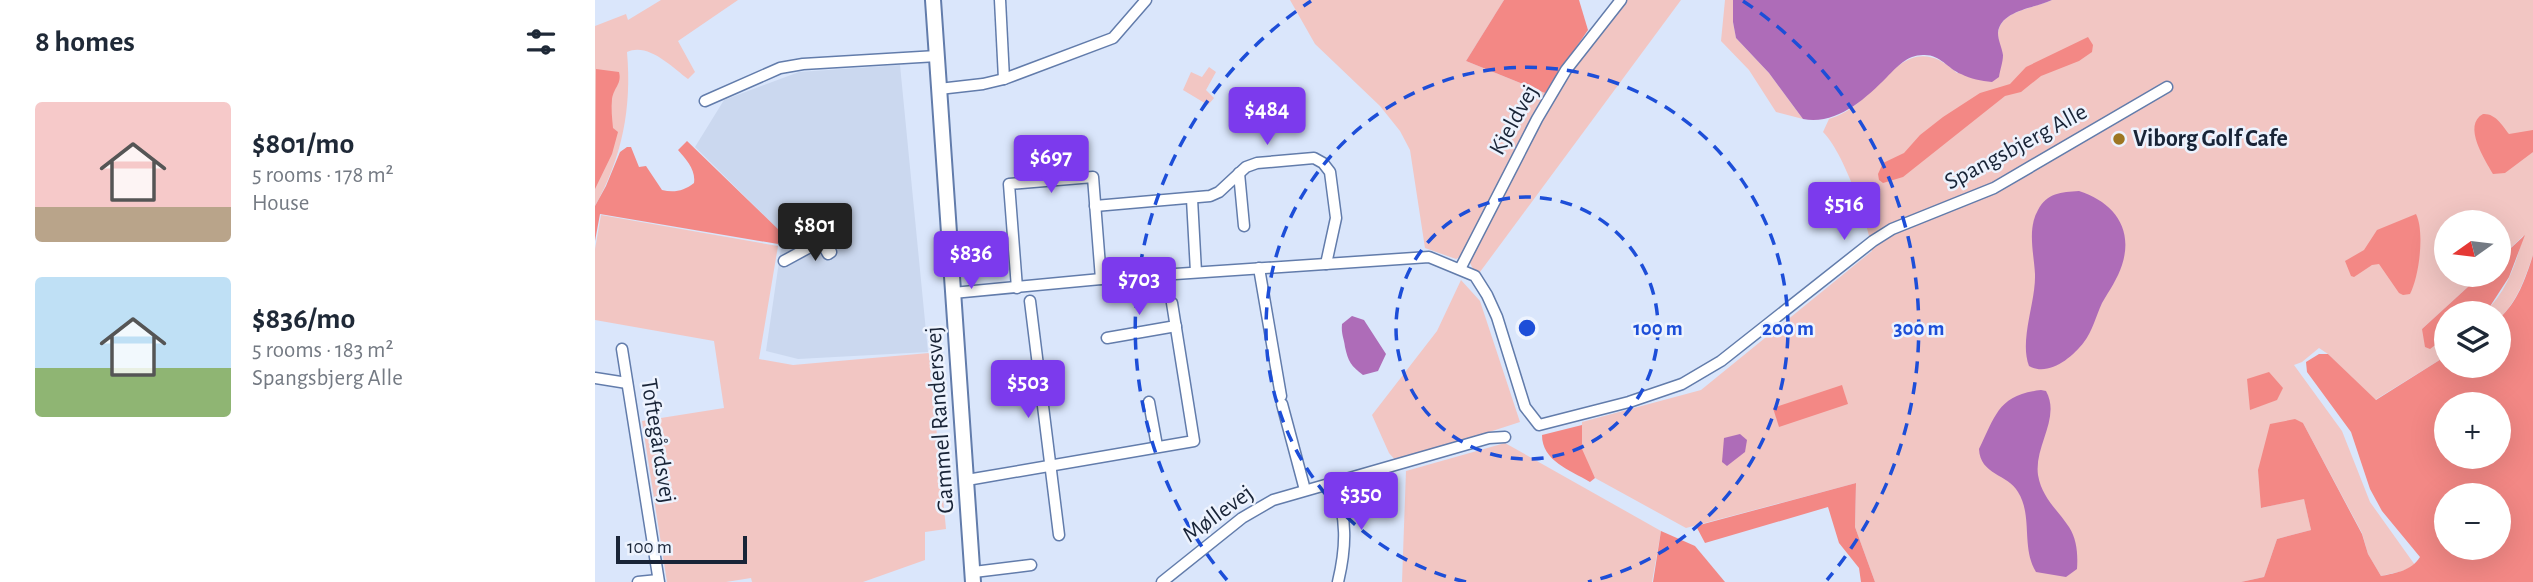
<!DOCTYPE html>
<html lang="en">
<head>
<meta charset="utf-8">
<style>
	:root { --surface:#fff; --page:#f6f6f7; --text:#1f2937; --muted:#747a83; --accent:#7c3aed }
	body { margin:0; font-family:"Alegreya Sans",sans-serif; background:var(--page); color:var(--text); height:100vh; display:flex; flex-direction:column; font-size:26px; white-space:nowrap }
	* { box-sizing:border-box; margin:0 }
	p { font-size:23px; color:var(--muted) }
	.icon { flex:none; width:38px; height:38px; fill:none; stroke:currentColor; stroke-width:2; stroke-linecap:round; stroke-linejoin:round }
	.map { position:relative; flex:1; overflow:hidden }
	.panel { display:flex; flex-direction:column; background:var(--surface); width:595px }
	.panel>* { flex:none }
	.needle { width:46px; rotate:256deg }
	.tools { position:absolute; left:1839px; top:210px; display:grid; gap:14px }
	.tools a { display:grid; place-items:center; width:77px; height:77px; border-radius:50%; background:var(--surface); box-shadow:0 7px 28px #0002; font-size:35px }
	.scale { position:absolute; left:21px; bottom:18px; width:131px; box-sizing:border-box; padding-left:7px; border:4px solid #192437; border-top:0; font-size:19px; line-height:24px; white-space:nowrap; color:#192437; -webkit-text-stroke:5px #edf3fe; paint-order:stroke }
	.price { position:absolute; translate:-50% -60px; padding:0 16px; border-radius:7px; background:var(--accent); color:#fff; font-size:23px; line-height:46px; filter:drop-shadow(0 2px 4px #0008) }
	.price::after { content:''; position:absolute; left:50%; top:42px; width:21px; height:16px; margin-left:-10px; background:inherit; clip-path:polygon(0 0,100% 0,50% 100%) }
	.price.active { background:#222; color:#fff }
	ul { padding:0; list-style:none }
	li { display:flex; align-items:center; gap:21px; height:175px; padding:0 35px }
	li span { display:grid; place-items:center; flex:none; width:196px; height:140px; border-radius:7px; color:#555 }
	li>.icon { margin-inline-start:auto }
	span .icon { width:84px; height:84px; fill:#fffc; stroke-width:1 }
	li b { font-size:30px }
	h2 { display:flex; justify-content:space-between; align-items:center; height:84px; padding:0 35px; font-size:30px }
	main { display:flex; flex:1; min-height:0 }
	.map>svg:first-child { display:block }
</style>
</head>
<body>
<main>
<section class="panel">
<h2>8 homes<svg class="icon" aria-label="filters" viewBox="0 0 24 24"><path d="M4 7h16M4 17h16"/><circle cx="9" cy="7" r="2"/><circle cx="15" cy="17" r="2"/></svg></h2>
<ul>
<li><span style="background:linear-gradient(#f6c9c9 75%,#b9a48a 0)"><svg class="icon" aria-label="home" viewBox="0 0 24 24"><path d="M3 11l9-7 9 7M6 9v11h12V9"/></svg></span><div><b>$801/mo</b><p>5 rooms · 178 m²</p><p>House</p></div></li>
<li><span style="background:linear-gradient(#bfe0f5 65%,#8fb573 0)"><svg class="icon" aria-label="home" viewBox="0 0 24 24"><path d="M3 11l9-7 9 7M6 9v11h12V9"/></svg></span><div><b>$836/mo</b><p>5 rooms · 183 m²</p><p>Spangsbjerg Alle</p></div></li>
</ul>
</section>
<div class="map">
<svg width="1938" height="582" viewBox="0 0 1938 582">
	<rect width="100%" height="100%" fill="#dae6fb"/>
	<path fill="#cbd8ef" d="M 305,65 L 333,352 L 203,359 L 171,351 L 188,234 L 100,147 L 129,100 L 204,72 Z"/>
	<g fill="#f2c6c3">
		<path d="M 66,0 L 143,0 L 83,41 L 100,72 L 93,79 C 77,67 53,42 32,52 C 37,108 27,158 0,206 L 0,26 L 31,14 L 33,20 Z"/>
		<path d="M 695,0 L 909,0 L 871,61 L 950,93 L 865,257 L 861,259 L 830,248 L 815,150 L 805,131 L 785,106 L 720,44 Z"/>
		<path d="M 1031,0 L 1086,0 L 885,272 L 879,271 L 874,261 L 953,107 L 983,63 Z"/>
		<path d="M 1130,0 L 1138,0 L 1138,22 L 1141,38 L 1174,73 L 1208,119 L 1181,112 L 1154,70 L 1126,41 Z"/>
		<path d="M 1457,0 L 1938,0 L 1938,255 C 1929,280 1923,300 1904,319 L 1904,313 L 1888,313 C 1910,296 1922,262 1928,236 L 1904,259 L 1904,222 L 1852,222 L 1852,275 L 1886,275 L 1827,329 L 1844,343 L 1851,337 L 1851,356 L 1780,400 L 1733,354 L 1724,348 L 1707,362 L 1699,365 L 1747,431 L 1775,502 L 1820,565 L 1808,571 L 1786,576 L 1773,554 L 1767,533 L 1708,423 L 1667,508 L 1709,498 L 1716,530 L 1682,539 L 1669,577 L 1646,582 L 1280,582 L 1260,527 L 1261,483 L 1091,528 L 1000,478 L 986,450 L 987,422 L 1106,390 L 1277,251 C 1274,224 1248,151 1228,132 L 1234,119 C 1285,106 1306,21 1362,73 L 1408,56 C 1406,50 1403,41 1403,34 C 1404,10 1441,8 1457,0 Z"/>
		<path d="M 614,67 L 621,72 L 611,90 L 619,98 L 613,105 L 588,90 L 596,72 L 607,77 Z"/>
		<path d="M 6,215 L 183,246 L 164,359 L 198,365 L 334,353 L 351,529 L 330,532 L 330,560 L 268,582 L 157,582 L 156,578 L 131,582 L 72,582 L 47,421 L 129,408 L 119,341 L 0,320 L 0,249 Z"/>
		<path d="M 866,280 L 885,301 L 925,422 L 802,462 L 794,453 L 777,415 L 842,331 Z"/>
		<path d="M 910,443 L 1066,531 L 1057,582 L 807,582 L 811,471 Z"/>
	</g>
	<g fill="#f38885" fill-rule="evenodd">
		<path d="M 909,0 L 984,0 L 993,30 L 950,93 L 871,61 Z"/>
		<path d="M 1493,37 L 1498,45 L 1497,52 L 1484,61 L 1446,76 L 1426,92 L 1410,96 L 1308,177 L 1288,183 L 1284,180 L 1283,174 L 1288,163 L 1309,153 L 1325,135 L 1348,117 L 1385,93 L 1415,84 L 1431,67 Z"/>
		<path d="M 1,69 L 24,72 C 27,84 19,87 17,99 C 16,108 17,118 18,128 L 23,132 L 17,154 L 0,189 Z"/>
		<path d="M 1888,114 C 1900,113 1907,125 1914,134 L 1938,130 L 1938,152 L 1910,173 L 1898,174 C 1890,160 1867,125 1888,114 Z"/>
		<path d="M 92,141 L 185,231 L 183,244 L 5,214 L 0,241 L 0,206 L 11,186 L 25,152 L 32,147 L 36,147 L 44,167 L 51,166 L 67,190 C 79,193 89,191 99,183 C 101,170 91,159 83,150 Z"/>
		<path d="M 1821,214 C 1830,232 1824,277 1815,294 L 1808,295 L 1804,293 L 1784,264 L 1777,265 L 1759,277 L 1756,276 L 1750,261 L 1769,250 L 1782,230 Z"/>
		<path d="M 1930,235 L 1914,277 L 1892,311 L 1888,313 L 1852,313 L 1851,337 L 1835,349 L 1830,347 L 1827,329 L 1886,275 L 1904,275 L 1904,259 Z"/>
		<path d="M 1938,255 L 1938,582 L 1646,582 L 1669,577 L 1682,539 L 1716,530 L 1709,499 L 1666,508 L 1663,470 L 1675,424 L 1700,419 L 1708,423 L 1767,534 L 1773,554 L 1786,576 C 1801,573 1816,571 1825,557 L 1787,511 L 1775,489 L 1756,432 L 1712,372 L 1711,362 L 1724,354 L 1733,354 L 1781,400 L 1851,356 L 1852,366 L 1904,366 L 1904,319 C 1923,301 1930,280 1938,255 ZM 1852,404 L 1904,404 L 1904,457 L 1852,457 ZM 1852,495 L 1904,495 L 1904,548 L 1852,548 Z"/>
		<path d="M 1674,372 L 1688,388 L 1682,400 L 1655,410 L 1652,379 Z"/>
		<path d="M 1247,385 L 1253,404 L 1184,427 L 1178,408 Z"/>
		<path d="M 987,425 L 987,449 L 1000,478 L 995,482 C 975,470 947,461 947,435 Z"/>
		<path d="M 1261,483 L 1260,527 L 1280,582 L 1266,582 L 1264,568 L 1244,543 L 1233,507 L 1110,543 L 1101,526 Z"/>
		<path d="M 1066,531 L 1100,546 L 1130,582 L 1058,582 Z"/>
	</g>
	<g fill="#ae6cb8">
		<path d="M 1138,0 L 1457,0 C 1441,8 1405,10 1403,33 C 1403,40 1407,48 1408,55 C 1408,62 1405,70 1404,77 L 1397,82 C 1386,81 1376,79 1366,74 C 1352,68 1345,54 1328,55 C 1312,55 1302,67 1292,77 C 1269,100 1242,125 1208,119 L 1174,73 L 1141,38 L 1138,22 Z"/>
		<path d="M 1484,191 C 1518,202 1539,228 1527,265 C 1523,278 1514,291 1507,303 C 1501,316 1497,332 1489,342 C 1477,358 1453,377 1434,366 C 1424,340 1441,302 1440,274 C 1439,254 1432,229 1443,210 C 1452,193 1466,192 1484,191 Z"/>
		<path d="M 757,316 L 769,320 L 791,354 L 783,371 L 768,375 C 756,366 753,361 750,347 C 749,338 746,334 747,324 Z"/>
		<path d="M 1446,390 L 1451,391 C 1466,418 1439,446 1443,475 C 1447,498 1462,509 1474,527 C 1482,539 1483,555 1482,569 L 1471,577 L 1441,572 C 1426,547 1438,516 1423,492 C 1413,474 1385,475 1384,449 C 1401,415 1403,395 1446,390 Z"/>
		<path d="M 1145,434 L 1152,440 L 1150,452 L 1132,466 L 1127,462 L 1129,438 Z"/>
	</g>
	<g fill="none" stroke-linecap="round" stroke-linejoin="round">
		<defs>
			<g id="street">
				<path d="M 405,0 L 409,79"/>
				<path d="M 344,89 L 388,84 L 409,79 L 518,38 L 551,0"/>
				<path d="M 110,101 L 185,68 L 208,64 L 342,56"/>
				<path d="M 644,173 L 649,226"/>
				<path d="M 597,199 L 601,272"/>
				<path d="M 500,206 L 615,196 L 624,192 L 651,167 L 662,163 L 719,158 L 728,163 L 735,172 L 741,218 L 731,264"/>
				<path d="M 189,261 L 226,241 L 233,254 L 236,252"/>
				<path d="M 664,268 L 686,396"/>
				<path d="M 865,269 L 942,119 L 971,70 L 1026,0"/>
				<path d="M 422,288 L 414,184 L 498,177 L 506,279"/>
				<path d="M 358,293 L 506,279 L 834,257 L 880,276 L 892,295 L 902,317 L 930,407 L 944,425 L 1034,402 L 1087,384 L 1126,361 L 1278,241 L 1297,229 L 1399,188 L 1572,87"/>
				<path d="M 435,301 L 464,535"/>
				<path d="M 512,338 L 581,326"/>
				<path d="M 27,349 L 64,582"/>
				<path d="M 0,378 L 32,383"/>
				<path d="M 554,402 L 562,446"/>
				<path d="M 687,404 L 710,490"/>
				<path d="M 372,480 L 599,441 L 577,303"/>
				<path d="M 741,483 C 751,521 752,544 743,582"/>
				<path d="M 379,572 L 436,565"/>
				<path d="M 43,582 L 63,580"/>
				<path d="M 567,582 L 647,518 L 678,500 L 894,438 L 910,437"/>
			</g>
			<path id="secondary" d="M 338,0 L 378,582"/>
		</defs>
		<use href="#street" stroke="#627cab" stroke-width="13"/>
		<use href="#secondary" stroke="#627cab" stroke-width="18"/>
		<use href="#street" stroke="#fff" stroke-width="10"/>
		<use href="#secondary" stroke="#fff" stroke-width="14"/>
	</g>
	<g fill="none" stroke="#1d4ed8" stroke-width="3.5" stroke-dasharray="12 9">
		<circle cx="932" cy="328" r="131"/>
		<path d="M871 582A261 261 0 1 1 993 582"/>
		<path d="M632 580A392 392 0 0 1 716 1M1148 1A392 392 0 0 1 1232 580"/>
	</g>
	<circle fill="#9d7623" stroke="#edf3fe" stroke-width="2.5" cx="1524" cy="139" r="7"/>
	<g text-anchor="middle" dominant-baseline="central" stroke-width="5" stroke-linejoin="round" paint-order="stroke">
		<g font-size="24" fill="#192437" stroke="#edf3fe">
			<text transform="translate(919 120) rotate(-61)">Kjeldvej</text>
			<text transform="translate(1421 147) rotate(-28)">Spangsbjerg Alle</text>
			<text transform="translate(345 420) rotate(-94)">Gammel Randersvej</text>
			<text transform="translate(63 441) rotate(81)">Toftegårdsvej</text>
			<text transform="translate(623 514) rotate(-36)">Møllevej</text>
		</g>
		<g font-size="24" font-weight="bold" fill="#192437" stroke="#edf3fe" text-anchor="start">
			<text x="1538" y="139">Viborg Golf Cafe</text>
		</g>
	</g>
	<circle cx="932" cy="328" r="10" fill="#1d4ed8" stroke="#edf3fe" stroke-width="3.5"/>
	<g font-size="21" text-anchor="middle" font-weight="bold" fill="#1d4ed8" stroke="#edf3fe" stroke-width="5" stroke-linejoin="round" paint-order="stroke">
		<text x="1063" y="335">100 m</text>
		<text x="1193" y="335">200 m</text>
		<text x="1324" y="335">300 m</text>
	</g>
</svg>
<div class="tools">
<a><svg class="needle" viewBox="-14 -14 28 28"><path d="M0-13l5 13h-10z" fill="#e53935"/><path d="M0 13l5-13h-10z" fill="#747a83"/></svg></a>
<a><svg class="icon" aria-label="layers" viewBox="0 0 24 24"><path d="M12 4l9 5-9 5-9-5zM3 14l9 5 9-5"/></svg></a>
<a>+</a>
<a>−</a>
</div>
<div class="scale">100 m</div>
<b class="price" style="left:672px;top:147px">$484</b>
<b class="price" style="left:456px;top:195px">$697</b>
<b class="price" style="left:1249px;top:242px">$516</b>
<b class="price active" style="left:220px;top:263px">$801</b>
<b class="price" style="left:376px;top:291px">$836</b>
<b class="price" style="left:544px;top:317px">$703</b>
<b class="price" style="left:433px;top:420px">$503</b>
<b class="price" style="left:766px;top:532px">$350</b>
</div>
</main>
</body>
</html>
